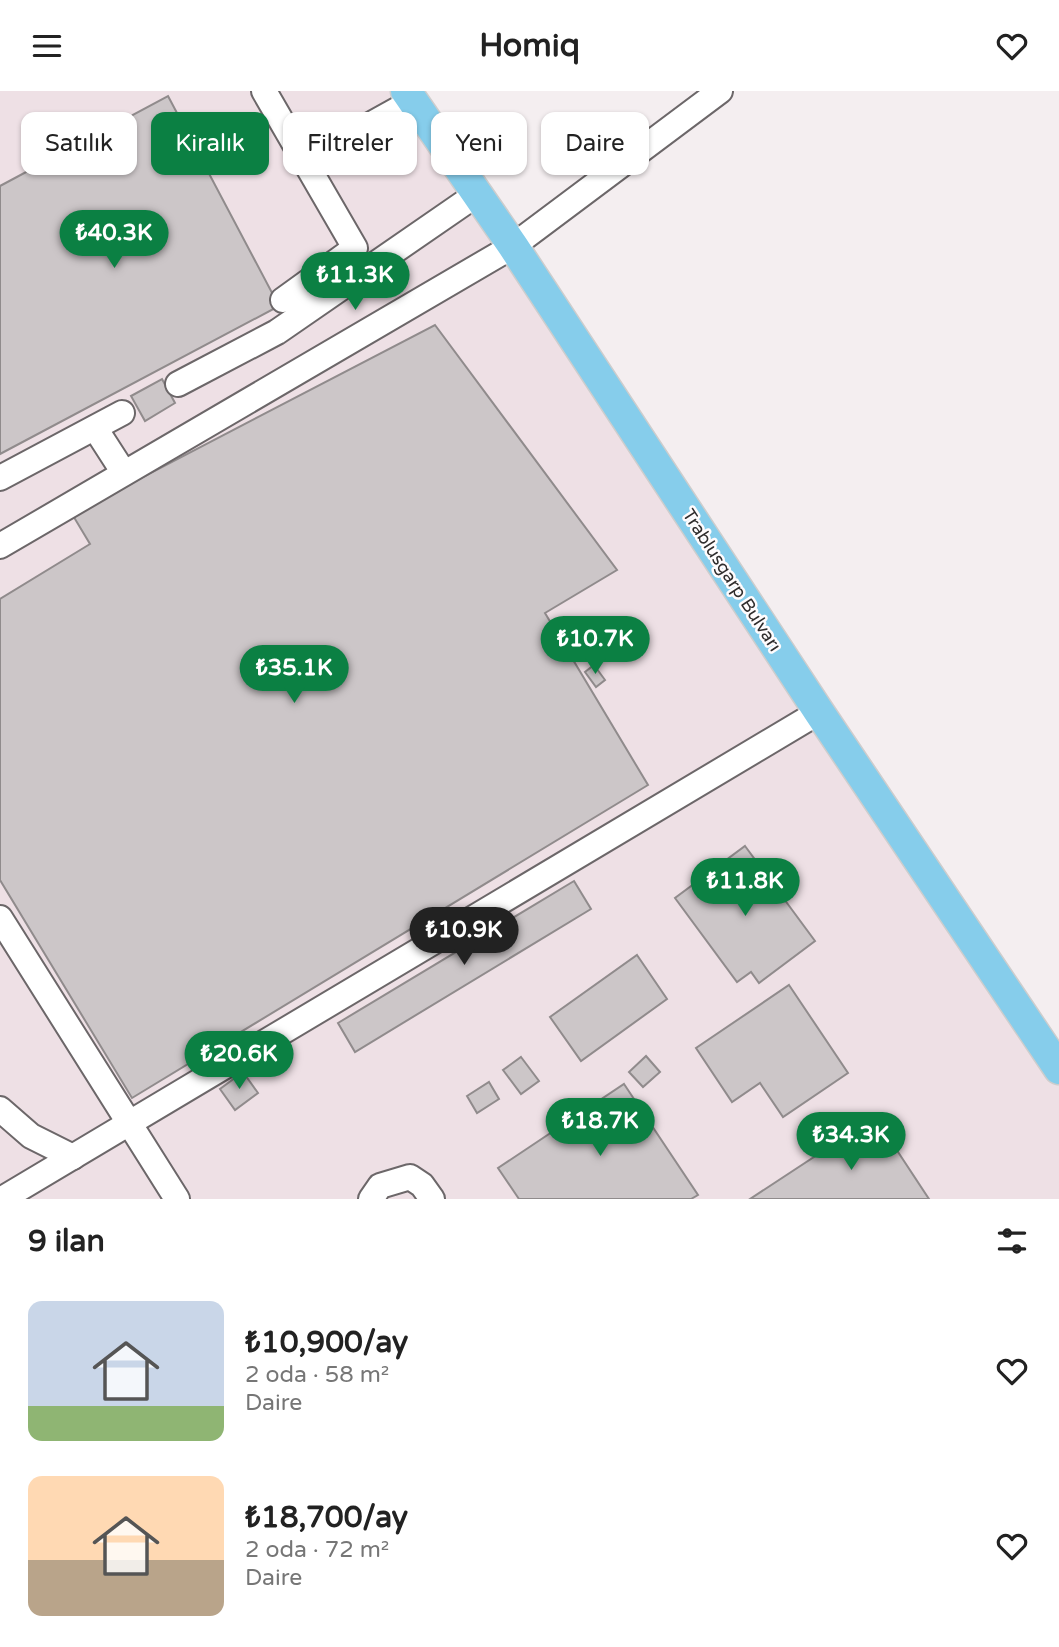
<!DOCTYPE html>
<html lang="tr">
<head>
<meta charset="utf-8">
<style>
	:root { --surface:#fff; --page:#f6f6f6; --text:#222; --muted:#767676; --accent:#0b8043 }
	body { margin:0; font-family:"Varela Round",sans-serif; background:var(--page); color:var(--text); height:100vh; display:flex; flex-direction:column; font-size:26px; white-space:nowrap }
	* { box-sizing:border-box; margin:0 }
	p { font-size:23px; color:var(--muted) }
	.icon { flex:none; width:38px; height:38px; fill:none; stroke:currentColor; stroke-width:2; stroke-linecap:round; stroke-linejoin:round }
	.map { position:relative; height:1108px; overflow:hidden }
	.sheet { display:flex; flex-direction:column; background:var(--surface); flex:1 }
	.sheet>* { flex:none }
	.guide { position:absolute; left:21px; top:21px; width:700px; height:63px; display:flex; gap:14px }
	.price { position:absolute; translate:-50% -60px; padding:0 16px; border-radius:24px; background:var(--accent); color:#fff; font-size:23px; line-height:46px; filter:drop-shadow(0 2px 4px #0008) }
	.price::after { content:''; position:absolute; left:50%; top:42px; width:21px; height:16px; margin-left:-10px; background:inherit; clip-path:polygon(0 0,100% 0,50% 100%) }
	.price.on { background:#222; color:#fff }
	ul { padding:0; list-style:none }
	li { display:flex; align-items:center; gap:21px; height:175px; padding:0 28px }
	li span { display:grid; place-items:center; flex:none; width:196px; height:140px; border-radius:14px; color:#555 }
	li>.icon { margin-inline-start:auto }
	span .icon { width:84px; height:84px; fill:#fffc; stroke-width:1 }
	li b { font-size:30px }
	h2 { display:flex; justify-content:space-between; align-items:center; height:84px; padding:0 28px; font-size:30px }
	.pill { padding:0 24px; border-radius:14px; background:var(--surface); box-shadow:0 2px 5px #0004; font-size:24px; line-height:63px }
	.pill.on { background:var(--accent); color:#fff }
	header { display:flex; justify-content:space-between; align-items:center; height:91px; padding:0 28px; background:var(--surface); font-size:32px; font-weight:800 }
	.map>svg:first-child { display:block }
</style>
</head>
<body>
<header><svg class="icon" aria-label="menu" viewBox="0 0 24 24"><path d="M4 6h16M4 12h16M4 18h16"/></svg>Homiq<svg class="icon" aria-label="heart" viewBox="0 0 24 24"><path d="M12 20l-8-8c-3-5 5-10 8-4 3-6 11-1 8 4z"/></svg></header>
<div class="map">
<svg width="1059" height="1108" viewBox="0 0 1059 1108">
	<rect width="100%" height="100%" fill="#f4eef0"/>
	<path fill="#eee0e5" d="M 0,0 L 424,0 L 1059,950 L 1059,1108 L 0,1108 Z"/>
	<g fill="#ccc6c8" stroke="#908b8c" stroke-width="2">
		<path d="M 168,5 L 279,215 L 0,363 L 0,95 Z"/>
		<path d="M 435,234 L 617,479 L 545,522 L 648,694 L 132,1007 L 0,789 L 0,508 L 90,453 L 72,423 Z"/>
		<path d="M 162,288 L 175,312 L 145,330 L 131,305 Z"/>
		<path d="M 594,574 L 605,589 L 596,596 L 585,581 Z"/>
		<path d="M 745,755 L 815,850 L 759,892 L 751,881 L 737,891 L 675,807 Z"/>
		<path d="M 574,790 L 591,818 L 355,961 L 338,932 Z"/>
		<path d="M 637,864 L 667,908 L 581,970 L 550,926 Z"/>
		<path d="M 789,894 L 848,982 L 783,1026 L 760,992 L 732,1011 L 696,957 Z"/>
		<path d="M 646,965 L 660,981 L 643,996 L 629,981 Z"/>
		<path d="M 521,966 L 539,990 L 521,1003 L 503,979 Z"/>
		<path d="M 243,981 L 258,1002 L 235,1019 L 220,998 Z"/>
		<path d="M 489,991 L 499,1008 L 477,1022 L 467,1005 Z"/>
		<path d="M 624,993 L 698,1104 L 691,1108 L 519,1108 L 498,1077 Z"/>
		<path d="M 875,1026 L 929,1108 L 750,1108 Z"/>
	</g>
	<g fill="none" stroke-linecap="round" stroke-linejoin="round">
		<defs>
			<g id="minor">
				<path d="M 264,0 L 355,157 L 283,209"/>
				<path d="M 305,70 L 413,10"/>
				<path d="M 178,293 L 277,241 L 477,103"/>
				<path d="M 95,337 L 124,382"/>
				<path d="M 0,387 L 122,322"/>
				<path d="M 0,455 L 513,155 L 720,0"/>
				<path d="M 0,827 L 177,1108"/>
				<path d="M 0,1018 L 31,1045 L 73,1066"/>
				<path d="M 2,1108 L 819,621"/>
				<path d="M 371,1108 L 380,1095 L 410,1086 L 422,1094 L 432,1108"/>
			</g>
			<path id="major" d="M 406,0 L 513,155 L 819,621 L 1059,978"/>
		</defs>
		<use href="#minor" stroke="#6c6769" stroke-width="28"/>
		<use href="#major" stroke="#cdcdcd" stroke-width="33"/>
		<use href="#minor" stroke="#fff" stroke-width="24"/>
		<use href="#major" stroke="#86cdeb" stroke-width="30"/>
	</g>
	<g text-anchor="middle" dominant-baseline="central" stroke-width="5" stroke-linejoin="round" paint-order="stroke">
		<g font-size="18" fill="#302e2e" stroke="#fffcfd">
			<text transform="translate(732 489) rotate(57)">Trablusgarp Bulvarı</text>
		</g>
	</g>
</svg>
<b class="price" style="left:114px;top:179px">₺40.3K</b>
<b class="price" style="left:355px;top:221px">₺11.3K</b>
<b class="price" style="left:595px;top:585px">₺10.7K</b>
<b class="price" style="left:294px;top:614px">₺35.1K</b>
<b class="price" style="left:745px;top:827px">₺11.8K</b>
<b class="price on" style="left:464px;top:876px">₺10.9K</b>
<b class="price" style="left:239px;top:1000px">₺20.6K</b>
<b class="price" style="left:600px;top:1067px">₺18.7K</b>
<b class="price" style="left:851px;top:1081px">₺34.3K</b>
<div class="guide">
<a class="pill">Satılık</a>
<a class="pill on">Kiralık</a>
<a class="pill">Filtreler</a>
<a class="pill">Yeni</a>
<a class="pill">Daire</a>
</div>
</div>
<section class="sheet">
<h2>9 ilan<svg class="icon" aria-label="filters" viewBox="0 0 24 24"><path d="M4 7h16M4 17h16"/><circle cx="9" cy="7" r="2"/><circle cx="15" cy="17" r="2"/></svg></h2>
<ul>
<li><span style="background:linear-gradient(#c9d6e8 75%,#8fb573 0)"><svg class="icon" aria-label="home" viewBox="0 0 24 24"><path d="M3 11l9-7 9 7M6 9v11h12V9"/></svg></span><div><b>₺10,900/ay</b><p>2 oda · 58 m²</p><p>Daire</p></div><svg class="icon" aria-label="heart" viewBox="0 0 24 24"><path d="M12 20l-8-8c-3-5 5-10 8-4 3-6 11-1 8 4z"/></svg></li>
<li><span style="background:linear-gradient(#ffd9b3 60%,#b9a48a 0)"><svg class="icon" aria-label="home" viewBox="0 0 24 24"><path d="M3 11l9-7 9 7M6 9v11h12V9"/></svg></span><div><b>₺18,700/ay</b><p>2 oda · 72 m²</p><p>Daire</p></div><svg class="icon" aria-label="heart" viewBox="0 0 24 24"><path d="M12 20l-8-8c-3-5 5-10 8-4 3-6 11-1 8 4z"/></svg></li>
</ul>
</section>
</body>
</html>
